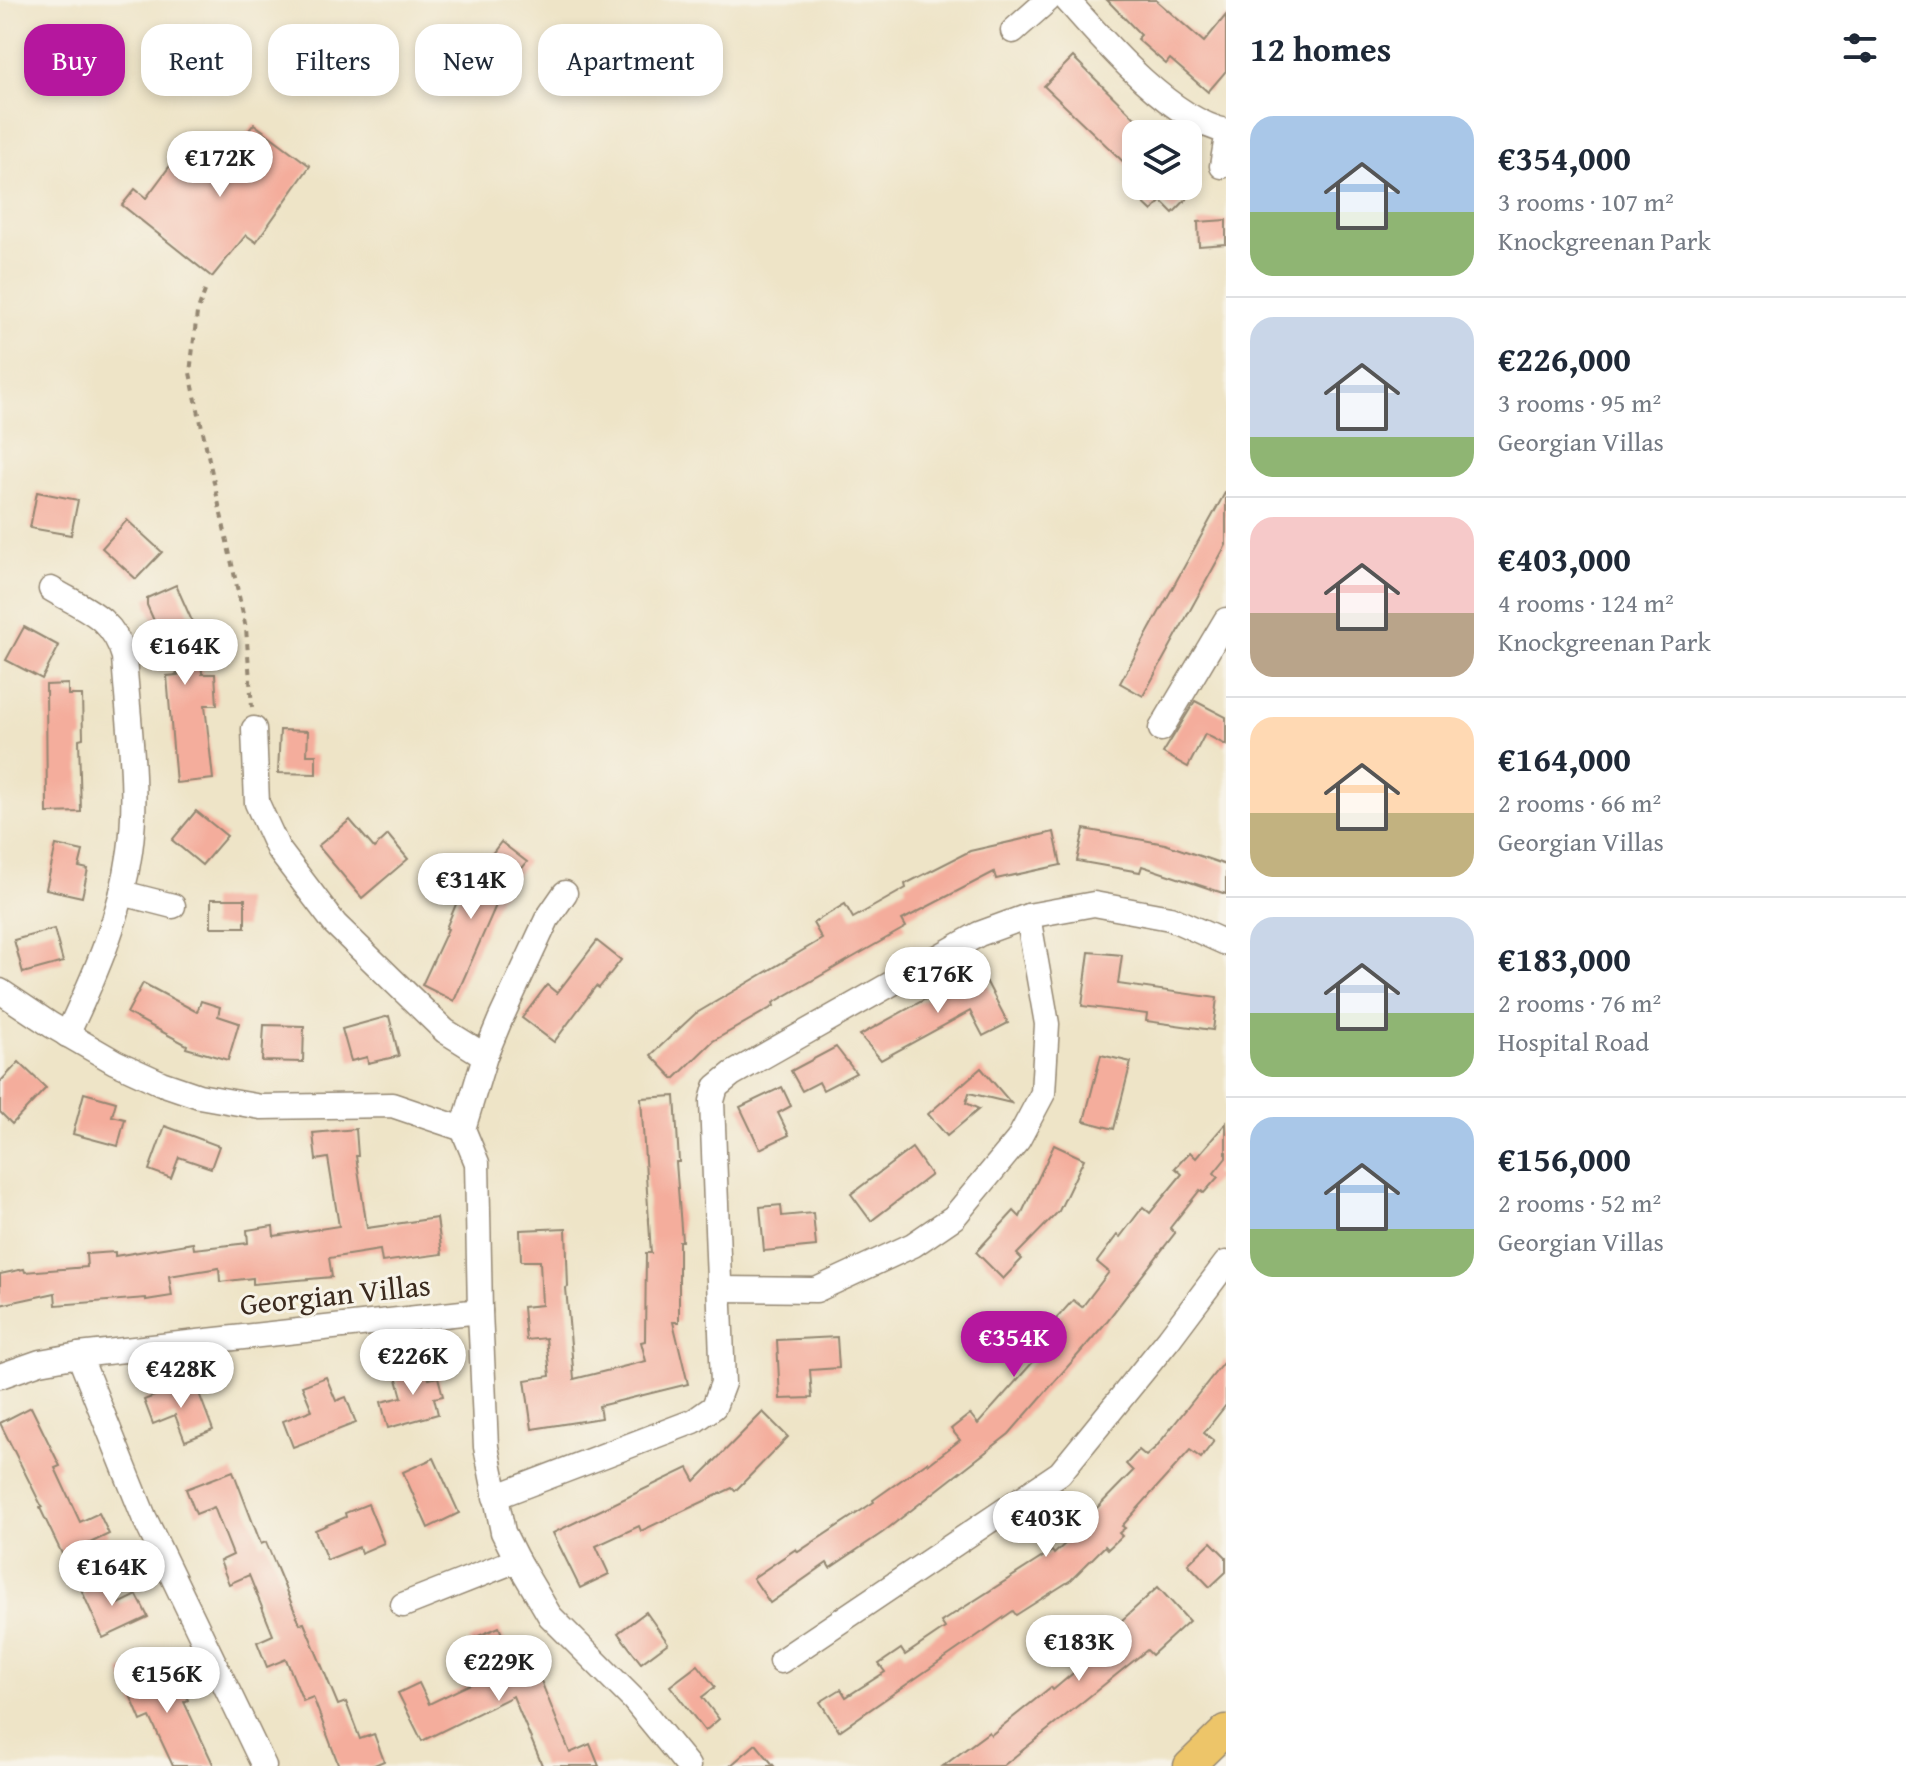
<!DOCTYPE html>
<html lang="en">
<head>
<meta charset="utf-8">
<style>
	:root { --surface:#fff; --page:#f2f2f3; --text:#1f2937; --muted:#747a83; --line:#e0e1e3; --accent:#b5179e }
	body { margin:0; font-family:"Gentium Book Plus",serif; background:var(--page); color:var(--text); height:100vh; display:flex; flex-direction:column; font-size:30px; white-space:nowrap }
	* { box-sizing:border-box; margin:0 }
	p { font-size:26px; color:var(--muted) }
	.icon { flex:none; width:44px; height:44px; fill:none; stroke:currentColor; stroke-width:2; stroke-linecap:round; stroke-linejoin:round }
	.map { position:relative; flex:1; overflow:hidden }
	.drawer { display:flex; flex-direction:column; background:var(--surface); width:680px }
	.drawer>* { flex:none }
	.banner { position:absolute; left:24px; top:24px; width:760px; height:72px; display:flex; gap:16px }
	.buttons { position:absolute; left:1122px; top:120px; display:grid; gap:16px }
	.buttons a { display:grid; place-items:center; width:80px; height:80px; border-radius:16px; background:var(--surface); box-shadow:0 4px 12px #0003; font-size:40px }
	.price { position:absolute; translate:-50% -68px; padding:0 18px; border-radius:28px; background:#fff; color:#222; font-size:26px; line-height:52px; filter:drop-shadow(0 2px 4px #0008) }
	.price::after { content:''; position:absolute; left:50%; top:48px; width:24px; height:18px; margin-left:-12px; background:inherit; clip-path:polygon(0 0,100% 0,50% 100%) }
	.price.current { background:var(--accent); color:#fff }
	ul { padding:0; list-style:none }
	li { display:flex; align-items:center; gap:24px; height:200px; padding:0 24px }
	li+li { border-top:2px solid var(--line) }
	li span { display:grid; place-items:center; flex:none; width:224px; height:160px; border-radius:24px; color:#555 }
	li>.icon { margin-inline-start:auto }
	span .icon { width:96px; height:96px; fill:#fffc; stroke-width:1 }
	li b { font-size:34px }
	h2 { display:flex; justify-content:space-between; align-items:center; height:96px; padding:0 24px; font-size:34px }
	.tag { padding:0 28px; border-radius:24px; background:var(--surface); box-shadow:0 4px 12px #0003; font-size:28px; line-height:72px }
	.tag.current { background:var(--accent); color:#fff }
	main { display:flex; flex:1; min-height:0 }
	.map>svg:first-child { display:block }
</style>
</head>
<body>
<main>
<div class="map">
<svg width="1226" height="1766" viewBox="0 0 1226 1766">
	<rect width="100%" height="100%" fill="#f7f3e8"/>
	<filter id="ink" filterUnits="userSpaceOnUse"><feTurbulence type="fractalNoise" baseFrequency=".0125" numOctaves="2"/><feDisplacementMap in="SourceGraphic" scale="16" xChannelSelector="R" yChannelSelector="G"/><feConvolveMatrix kernelMatrix="1 2 1 2 8 2 1 2 1" color-interpolation-filters="sRGB"/></filter>
	<filter id="wash" filterUnits="userSpaceOnUse"><feTurbulence type="fractalNoise" baseFrequency=".006" numOctaves="4" result="noise"/><feDisplacementMap in="SourceGraphic" scale="32" xChannelSelector="R" yChannelSelector="G"/><feGaussianBlur stdDeviation="1.8" result="paint"/><feColorMatrix in="noise" values="0 0 0 0 0 0 0 0 0 0 0 0 0 0 0 0 0 1.4 0 .05"/><feComposite in="paint" operator="in"/></filter>
	<g filter="url(#wash)">
		<rect width="100%" height="100%" fill="#eee4c7"/>
		<g id="blocks">
			<g fill="#f4ad9c">
				<path d="M 1107,0 L 1156,0 L 1204,42 L 1226,15 L 1226,71 L 1208,92 L 1170,59 L 1166,64 L 1137,39 L 1141,35 Z"/>
				<path d="M 1073,57 L 1151,134 L 1136,134 L 1136,174 L 1044,86 Z"/>
				<path d="M 254,124 L 310,166 L 256,242 L 246,235 L 212,277 L 122,205 L 135,189 L 146,198 L 184,147 L 216,172 Z"/>
				<path d="M 1146,186 L 1199,186 L 1173,213 L 1161,201 L 1152,211 L 1138,198 L 1148,188 Z"/>
				<path d="M 1226,220 L 1226,244 L 1199,246 L 1198,222 Z"/>
				<path d="M 1226,491 L 1226,545 L 1143,696 L 1120,683 Z"/>
				<path d="M 37,492 L 78,500 L 71,535 L 30,528 Z"/>
				<path d="M 127,520 L 162,552 L 136,579 L 102,548 Z"/>
				<path d="M 176,585 L 200,639 L 202,674 L 215,674 L 217,705 L 205,705 L 213,779 L 176,783 L 167,676 L 178,675 L 147,605 L 147,598 Z"/>
				<path d="M 24,627 L 59,646 L 42,679 L 6,660 Z"/>
				<path d="M 68,684 L 68,695 L 82,695 L 83,738 L 79,739 L 81,812 L 47,813 L 46,685 Z"/>
				<path d="M 1195,701 L 1226,717 L 1226,745 L 1205,734 L 1188,767 L 1163,753 Z"/>
				<path d="M 280,730 L 308,731 L 307,755 L 316,755 L 316,774 L 278,773 Z"/>
				<path d="M 196,811 L 227,836 L 202,865 L 172,840 Z"/>
				<path d="M 350,820 L 374,848 L 388,835 L 408,859 L 362,898 L 318,846 Z"/>
				<path d="M 1084,829 L 1165,844 L 1226,865 L 1226,894 L 1142,866 L 1140,872 L 1077,861 Z"/>
				<path d="M 1054,832 L 1061,865 L 996,879 L 994,872 L 902,920 L 906,927 L 773,1003 L 774,1006 L 713,1041 L 674,1079 L 651,1055 L 695,1014 L 822,939 L 813,923 L 845,904 L 853,918 L 906,888 L 905,884 L 970,851 Z"/>
				<path d="M 501,842 L 527,862 L 500,896 L 454,1001 L 422,985 L 448,929 L 446,928 L 459,897 Z"/>
				<path d="M 56,845 L 83,851 L 79,867 L 88,869 L 82,897 L 46,889 Z"/>
				<rect x="211" y="899" width="34" height="28"/>
				<path d="M 54,929 L 63,962 L 23,973 L 14,940 Z"/>
				<path d="M 597,941 L 621,960 L 599,988 L 596,986 L 554,1042 L 522,1018 L 547,985 L 557,993 Z"/>
				<path d="M 1089,952 L 1122,955 L 1118,984 L 1217,998 L 1213,1030 L 1146,1021 L 1147,1014 L 1082,1006 Z"/>
				<path d="M 980,969 L 1008,1023 L 983,1036 L 970,1011 L 881,1060 L 860,1035 Z"/>
				<path d="M 143,983 L 197,1012 L 201,1001 L 220,1007 L 218,1016 L 239,1023 L 228,1060 L 186,1048 L 187,1045 L 127,1013 Z"/>
				<path d="M 389,1016 L 399,1056 L 368,1063 L 367,1057 L 351,1061 L 342,1029 Z"/>
				<path d="M 264,1025 L 304,1026 L 303,1062 L 262,1061 Z"/>
				<path d="M 836,1047 L 856,1073 L 823,1090 L 819,1082 L 802,1091 L 791,1071 Z"/>
				<path d="M 1101,1055 L 1131,1062 L 1114,1129 L 1084,1121 Z"/>
				<path d="M 19,1062 L 46,1088 L 12,1124 L 0,1112 L 0,1082 Z"/>
				<path d="M 981,1068 L 1011,1103 L 969,1093 L 966,1103 L 979,1109 L 947,1136 L 928,1114 Z"/>
				<path d="M 782,1087 L 791,1106 L 778,1113 L 789,1135 L 760,1149 L 740,1107 Z"/>
				<path d="M 84,1093 L 116,1102 L 112,1116 L 125,1119 L 118,1146 L 73,1134 Z"/>
				<path d="M 675,1096 L 679,1162 L 676,1162 L 682,1241 L 679,1241 L 679,1322 L 673,1322 L 688,1384 L 599,1406 L 601,1418 L 532,1429 L 525,1380 L 550,1376 L 546,1338 L 526,1340 L 523,1307 L 542,1305 L 540,1261 L 521,1261 L 520,1230 L 566,1228 L 568,1287 L 566,1288 L 574,1379 L 646,1361 L 641,1342 L 645,1341 L 646,1253 L 651,1253 L 641,1098 Z"/>
				<path d="M 1226,1123 L 1226,1158 L 1214,1173 L 1218,1177 L 1204,1193 L 1200,1190 L 1170,1228 L 1175,1233 L 1103,1326 L 1009,1434 L 882,1533 L 830,1568 L 827,1563 L 770,1603 L 753,1578 L 796,1549 L 798,1552 L 874,1502 L 873,1500 L 927,1462 L 929,1464 L 960,1440 L 951,1429 L 970,1414 L 978,1424 L 1057,1335 L 1048,1328 L 1073,1300 L 1082,1307 L 1109,1272 L 1097,1262 L 1117,1235 L 1120,1237 L 1143,1207 L 1150,1213 L 1182,1174 L 1175,1168 L 1190,1152 L 1196,1158 Z"/>
				<path d="M 165,1126 L 219,1146 L 211,1168 L 179,1157 L 171,1178 L 149,1170 Z"/>
				<path d="M 356,1129 L 358,1156 L 356,1156 L 367,1228 L 437,1218 L 442,1254 L 382,1262 L 380,1250 L 329,1258 L 332,1277 L 253,1284 L 253,1278 L 220,1282 L 219,1268 L 169,1276 L 172,1296 L 146,1300 L 146,1298 L 56,1305 L 55,1293 L 0,1305 L 0,1274 L 24,1269 L 25,1272 L 87,1267 L 86,1254 L 115,1252 L 115,1256 L 193,1243 L 194,1249 L 248,1243 L 247,1230 L 273,1226 L 274,1236 L 339,1226 L 328,1158 L 316,1160 L 313,1133 Z"/>
				<path d="M 1054,1145 L 1084,1159 L 1059,1211 L 1017,1254 L 1022,1259 L 1003,1279 L 976,1252 L 1014,1211 L 1020,1217 Z"/>
				<path d="M 912,1148 L 931,1175 L 871,1221 L 851,1194 Z"/>
				<path d="M 781,1205 L 782,1216 L 813,1213 L 816,1246 L 764,1251 L 760,1207 Z"/>
				<path d="M 837,1337 L 839,1368 L 810,1370 L 812,1398 L 780,1399 L 777,1340 Z"/>
				<path d="M 1226,1359 L 1226,1405 L 1204,1433 L 1214,1441 L 1201,1458 L 1190,1450 L 1122,1526 L 1125,1528 L 1119,1533 L 1122,1536 L 1108,1549 L 1105,1546 L 1071,1580 L 1016,1615 L 1013,1611 L 839,1731 L 820,1702 L 841,1689 L 846,1697 L 885,1672 L 879,1664 L 901,1649 L 905,1655 L 945,1628 L 941,1622 L 1052,1551 L 1054,1554 L 1090,1521 L 1087,1518 L 1133,1471 L 1126,1464 L 1139,1450 L 1146,1456 L 1156,1447 Z"/>
				<path d="M 424,1364 L 429,1379 L 438,1377 L 443,1396 L 434,1398 L 438,1414 L 388,1428 L 381,1402 L 402,1397 L 395,1372 Z"/>
				<path d="M 326,1377 L 336,1401 L 346,1397 L 356,1423 L 293,1447 L 283,1421 L 312,1410 L 302,1386 Z"/>
				<path d="M 194,1380 L 213,1430 L 185,1441 L 175,1415 L 153,1424 L 144,1400 Z"/>
				<path d="M 31,1407 L 60,1466 L 55,1468 L 80,1522 L 99,1513 L 109,1534 L 63,1556 L 40,1508 L 42,1507 L 0,1423 Z"/>
				<path d="M 763,1412 L 788,1437 L 735,1491 L 732,1488 L 641,1531 L 639,1526 L 596,1546 L 609,1574 L 580,1588 L 553,1533 L 688,1468 L 695,1481 Z"/>
				<path d="M 434,1458 L 459,1513 L 428,1528 L 403,1472 Z"/>
				<path d="M 233,1471 L 261,1544 L 266,1542 L 300,1624 L 304,1623 L 338,1705 L 346,1702 L 360,1739 L 374,1734 L 384,1761 L 372,1766 L 339,1766 L 313,1697 L 303,1701 L 286,1659 L 267,1667 L 257,1642 L 273,1635 L 249,1575 L 229,1584 L 220,1561 L 233,1555 L 214,1507 L 196,1514 L 186,1489 Z"/>
				<path d="M 368,1504 L 384,1543 L 361,1553 L 359,1547 L 327,1560 L 315,1530 L 346,1517 L 345,1513 Z"/>
				<path d="M 1211,1542 L 1226,1557 L 1226,1572 L 1210,1587 L 1188,1564 Z"/>
				<path d="M 107,1577 L 119,1604 L 137,1595 L 148,1617 L 103,1638 L 81,1589 Z"/>
				<path d="M 1158,1587 L 1189,1621 L 1152,1655 L 1147,1650 L 1003,1766 L 943,1766 L 989,1732 L 991,1735 L 1051,1687 L 1053,1690 L 1127,1628 L 1121,1621 Z"/>
				<path d="M 646,1612 L 668,1643 L 641,1663 L 618,1633 Z"/>
				<path d="M 499,1627 L 514,1663 L 531,1656 L 570,1753 L 590,1744 L 599,1766 L 539,1766 L 542,1765 L 513,1696 L 422,1741 L 398,1693 L 419,1683 L 429,1704 L 485,1677 L 469,1640 Z"/>
				<path d="M 146,1659 L 157,1684 L 177,1675 L 188,1700 L 184,1702 L 214,1766 L 173,1766 L 150,1717 L 141,1721 L 120,1671 Z"/>
				<path d="M 698,1665 L 715,1687 L 702,1697 L 719,1719 L 705,1731 L 670,1686 Z"/>
				<path d="M 756,1744 L 774,1766 L 730,1766 Z"/>
			</g>
		</g>
	</g>
	<g filter="url(#ink)">
		<use href="#blocks" fill-opacity="0" stroke="#948772" stroke-width="2"/>
		<g fill="none" stroke-linecap="round" stroke-linejoin="round">
			<defs>
				<g id="minor">
					<path d="M 1067,0 C 1105,43 1170,119 1226,131"/>
					<path d="M 1013,31 L 1048,0"/>
					<path d="M 1222,166 L 1226,143"/>
					<path d="M 51,589 C 84,609 113,616 124,657 C 128,720 139,788 130,851 C 121,917 95,975 67,1035"/>
					<path d="M 254,729 L 257,803 L 278,849 L 335,924 L 445,1031 L 485,1056"/>
					<path d="M 1161,729 L 1226,620"/>
					<path d="M 122,893 L 173,906"/>
					<path d="M 0,991 L 51,1025 L 115,1062 L 161,1083 L 199,1096 L 261,1107 L 392,1105 L 463,1129"/>
					<path d="M 720,1289 L 816,1290 L 913,1245 L 954,1217 L 1018,1140 L 1043,1093 L 1047,1024 L 1028,916"/>
					<path d="M 480,1311 L 477,1163 L 463,1129 L 485,1056 L 500,1020 L 547,919 L 565,893"/>
					<path d="M 0,1376 L 40,1362 L 79,1355"/>
					<path d="M 495,1497 L 694,1421 L 714,1407 L 723,1383 L 712,1101 L 716,1087 L 732,1074 L 979,934 L 1028,916 L 1094,904 L 1170,918 L 1226,943"/>
					<path d="M 403,1605 L 517,1560"/>
					<path d="M 781,1661 L 1060,1473 L 1169,1339 L 1226,1263"/>
					<path d="M 264,1766 L 144,1517 L 79,1355 L 480,1311 L 486,1447 L 503,1532 L 517,1560 L 550,1616 L 633,1699 L 688,1766"/>
				</g>
				<path id="major" d="M 1189,1766 L 1226,1730"/>
			</defs>
			<use href="#minor" stroke="#948772" stroke-width="27"/>
			<use href="#major" stroke="#948772" stroke-width="33"/>
			<path stroke="#948772" stroke-width="4" stroke-dasharray="6 6" stroke-linecap="butt" d="M 205,291 L 197,313 L 190,373 L 246,628 L 252,707"/>
			<use href="#minor" stroke="#fff" stroke-width="24"/>
			<use href="#major" stroke="#edc569" stroke-width="30"/>
		</g>
	</g>
	<g text-anchor="middle" dominant-baseline="central" stroke-width="6" stroke-linejoin="round" paint-order="stroke">
		<g font-size="30" fill="#3b2a1e" stroke="#f7f3e8">
			<text transform="translate(335 1294) rotate(-6)">Georgian Villas</text>
		</g>
	</g>
</svg>
<div class="buttons">
<a><svg class="icon" aria-label="layers" viewBox="0 0 24 24"><path d="M12 4l9 5-9 5-9-5zM3 14l9 5 9-5"/></svg></a>
</div>
<b class="price" style="left:220px;top:199px">€172K</b>
<b class="price" style="left:185px;top:687px">€164K</b>
<b class="price" style="left:471px;top:921px">€314K</b>
<b class="price" style="left:938px;top:1015px">€176K</b>
<b class="price current" style="left:1014px;top:1379px">€354K</b>
<b class="price" style="left:413px;top:1397px">€226K</b>
<b class="price" style="left:181px;top:1410px">€428K</b>
<b class="price" style="left:1046px;top:1559px">€403K</b>
<b class="price" style="left:112px;top:1608px">€164K</b>
<b class="price" style="left:1079px;top:1683px">€183K</b>
<b class="price" style="left:499px;top:1703px">€229K</b>
<b class="price" style="left:167px;top:1715px">€156K</b>
<div class="banner">
<a class="tag current">Buy</a>
<a class="tag">Rent</a>
<a class="tag">Filters</a>
<a class="tag">New</a>
<a class="tag">Apartment</a>
</div>
</div>
<section class="drawer">
<h2>12 homes<svg class="icon" aria-label="filters" viewBox="0 0 24 24"><path d="M4 7h16M4 17h16"/><circle cx="9" cy="7" r="2"/><circle cx="15" cy="17" r="2"/></svg></h2>
<ul>
<li><span style="background:linear-gradient(#a9c7e8 60%,#8fb573 0)"><svg class="icon" aria-label="home" viewBox="0 0 24 24"><path d="M3 11l9-7 9 7M6 9v11h12V9"/></svg></span><div><b>€354,000</b><p>3 rooms · 107 m²</p><p>Knockgreenan Park</p></div></li>
<li><span style="background:linear-gradient(#c9d6e8 75%,#8fb573 0)"><svg class="icon" aria-label="home" viewBox="0 0 24 24"><path d="M3 11l9-7 9 7M6 9v11h12V9"/></svg></span><div><b>€226,000</b><p>3 rooms · 95 m²</p><p>Georgian Villas</p></div></li>
<li><span style="background:linear-gradient(#f6c9c9 60%,#b9a48a 0)"><svg class="icon" aria-label="home" viewBox="0 0 24 24"><path d="M3 11l9-7 9 7M6 9v11h12V9"/></svg></span><div><b>€403,000</b><p>4 rooms · 124 m²</p><p>Knockgreenan Park</p></div></li>
<li><span style="background:linear-gradient(#ffd9b3 60%,#c2b280 0)"><svg class="icon" aria-label="home" viewBox="0 0 24 24"><path d="M3 11l9-7 9 7M6 9v11h12V9"/></svg></span><div><b>€164,000</b><p>2 rooms · 66 m²</p><p>Georgian Villas</p></div></li>
<li><span style="background:linear-gradient(#c9d6e8 60%,#8fb573 0)"><svg class="icon" aria-label="home" viewBox="0 0 24 24"><path d="M3 11l9-7 9 7M6 9v11h12V9"/></svg></span><div><b>€183,000</b><p>2 rooms · 76 m²</p><p>Hospital Road</p></div></li>
<li><span style="background:linear-gradient(#a9c7e8 70%,#8fb573 0)"><svg class="icon" aria-label="home" viewBox="0 0 24 24"><path d="M3 11l9-7 9 7M6 9v11h12V9"/></svg></span><div><b>€156,000</b><p>2 rooms · 52 m²</p><p>Georgian Villas</p></div></li>
</ul>
</section>
</main>
</body>
</html>
